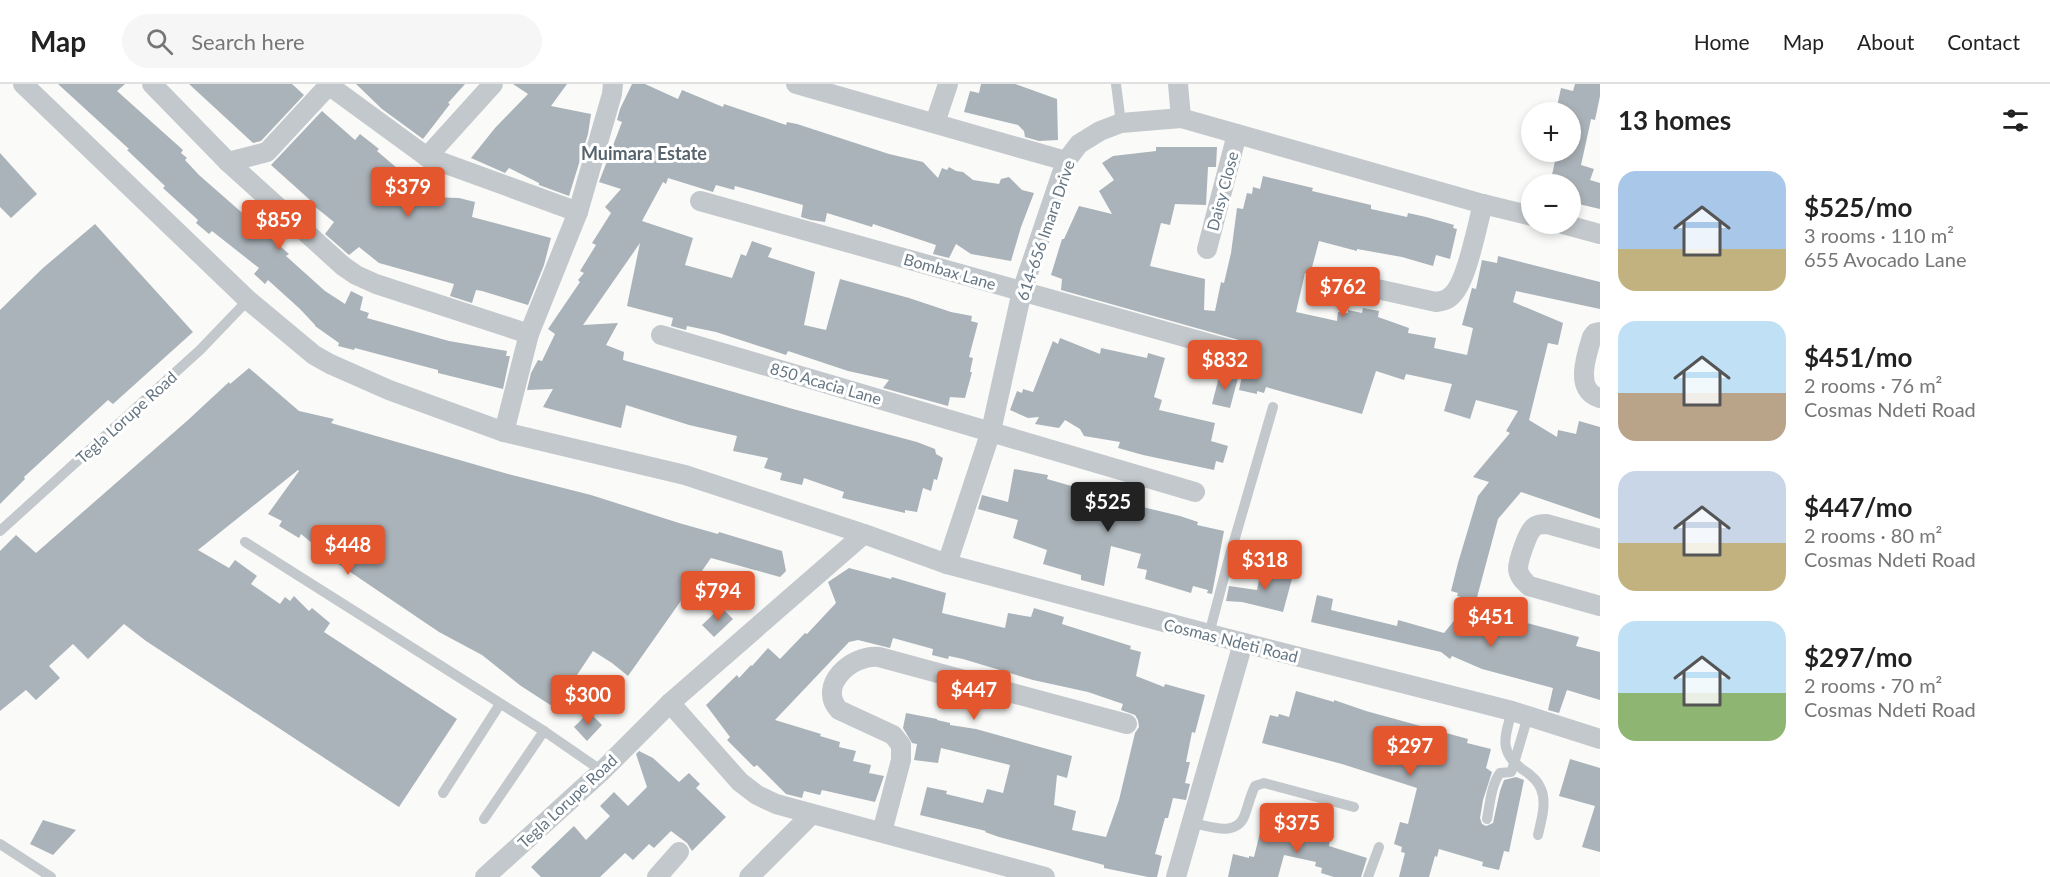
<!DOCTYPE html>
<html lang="en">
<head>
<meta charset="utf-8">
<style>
	:root { --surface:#fff; --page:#f6f6f6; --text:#222; --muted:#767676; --line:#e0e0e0; --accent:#e4572e }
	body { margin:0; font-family:Lato,sans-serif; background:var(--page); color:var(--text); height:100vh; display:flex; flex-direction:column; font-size:22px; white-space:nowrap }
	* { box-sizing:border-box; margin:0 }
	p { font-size:20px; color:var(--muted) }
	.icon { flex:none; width:33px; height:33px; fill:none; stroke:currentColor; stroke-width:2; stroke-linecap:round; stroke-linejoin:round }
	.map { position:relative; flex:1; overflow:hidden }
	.details { display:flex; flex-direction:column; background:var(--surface); width:450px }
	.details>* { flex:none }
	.controls { position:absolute; left:1521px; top:18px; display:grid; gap:12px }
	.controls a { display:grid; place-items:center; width:60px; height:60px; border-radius:50%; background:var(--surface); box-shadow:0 3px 9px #0003; font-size:30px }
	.price { position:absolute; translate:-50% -51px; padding:0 14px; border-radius:6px; background:var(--accent); color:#fff; font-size:20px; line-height:39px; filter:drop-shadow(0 2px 3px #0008) }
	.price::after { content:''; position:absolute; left:50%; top:36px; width:18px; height:14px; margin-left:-9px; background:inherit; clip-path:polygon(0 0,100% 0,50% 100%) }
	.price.selected { background:#222; color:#fff }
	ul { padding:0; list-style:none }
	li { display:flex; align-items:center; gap:18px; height:150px; padding:0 18px }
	li span { display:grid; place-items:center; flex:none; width:168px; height:120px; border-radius:18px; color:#555 }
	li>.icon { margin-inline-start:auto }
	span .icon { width:72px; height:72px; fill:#fffc; stroke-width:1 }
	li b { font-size:26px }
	h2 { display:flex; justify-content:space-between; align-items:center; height:72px; padding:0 18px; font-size:26px }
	header { display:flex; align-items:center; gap:36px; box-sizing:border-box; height:84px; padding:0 30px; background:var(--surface); border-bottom:2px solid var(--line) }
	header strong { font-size:28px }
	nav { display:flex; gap:33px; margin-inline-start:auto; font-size:21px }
	.search { width:420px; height:54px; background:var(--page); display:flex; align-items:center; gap:15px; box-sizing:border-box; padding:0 21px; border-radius:33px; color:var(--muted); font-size:22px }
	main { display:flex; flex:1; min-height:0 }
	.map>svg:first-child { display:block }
</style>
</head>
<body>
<header>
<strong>Map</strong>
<div class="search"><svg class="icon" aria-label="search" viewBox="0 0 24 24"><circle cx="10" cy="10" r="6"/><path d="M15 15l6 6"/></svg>Search here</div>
<nav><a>Home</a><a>Map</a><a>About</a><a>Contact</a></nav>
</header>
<main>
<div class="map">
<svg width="1600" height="793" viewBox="0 0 1600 793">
	<rect width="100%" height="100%" fill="#fafaf8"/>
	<g fill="#aab3b9">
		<path d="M 58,0 L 125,0 L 117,7 L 183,66 L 181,69 L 187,74 L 185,76 L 199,91 L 289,170 L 286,172 L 325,207 L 345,220 L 351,207 L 363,213 L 360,226 L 369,229 L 367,234 L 449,257 L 507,267 L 506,272 L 510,272 L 503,305 L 438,289 L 438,286 L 419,281 L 355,264 L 354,266 L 338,262 L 339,259 L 315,242 L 315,241 L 300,225 L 268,196 L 265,200 L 254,190 L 259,184 L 212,147 L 209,150 L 196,139 L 198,136 L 163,104 L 165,102 L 127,66 L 129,65 Z"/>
		<path d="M 189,0 L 292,0 L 304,11 L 261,57 L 253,59 Z"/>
		<path d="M 356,0 L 465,0 L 448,19 L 450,20 L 423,55 L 382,25 Z"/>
		<path d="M 513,0 L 567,0 L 551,22 L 591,30 L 588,50 L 569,112 L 539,101 L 539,99 L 509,84 L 505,89 L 471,74 L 495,44 L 528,10 Z"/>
		<path d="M 632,0 L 645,0 L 678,15 L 682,6 L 723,23 L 724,20 L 786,41 L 787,38 L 797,40 L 889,70 L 923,78 L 938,94 L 942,84 L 947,86 L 949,83 L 956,87 L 963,88 L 973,96 L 999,100 L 1001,95 L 1009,93 L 1022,106 L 1034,109 L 1021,143 L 1011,177 L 971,170 L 956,160 L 949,174 L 933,170 L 936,161 L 873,140 L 872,143 L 827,129 L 825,138 L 811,136 L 801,133 L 803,121 L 735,102 L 734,106 L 716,101 L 713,108 L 668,94 L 666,100 L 663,98 L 642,137 L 693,154 L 685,181 L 732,194 L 741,170 L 746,172 L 752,157 L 772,164 L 768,173 L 815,188 L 804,241 L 826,246 L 840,195 L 909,214 L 951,228 L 972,232 L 971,237 L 978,239 L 969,273 L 973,274 L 970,288 L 972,288 L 965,314 L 950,313 L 948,322 L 883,304 L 889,296 L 848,287 L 788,267 L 786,271 L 716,248 L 687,242 L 686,246 L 671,242 L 673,234 L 627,222 L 640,159 L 583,241 L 618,239 L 606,261 L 624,268 L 623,276 L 793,325 L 917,358 L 935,365 L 936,370 L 943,374 L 937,396 L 934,395 L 931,407 L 923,404 L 917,428 L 905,426 L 905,429 L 842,414 L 844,408 L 804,394 L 802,401 L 780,396 L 782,389 L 764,384 L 768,374 L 733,367 L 737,352 L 689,341 L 626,321 L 621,344 L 543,323 L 553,305 L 527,306 L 531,289 L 538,276 L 542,277 L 555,250 L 548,245 L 580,198 L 578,196 L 584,189 L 580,187 L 596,161 L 592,159 L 611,129 L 605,123 L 621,105 L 599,98 L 622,38 L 617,36 L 620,25 Z"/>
		<path d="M 981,0 L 1015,0 L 1057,15 L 1058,56 L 1039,57 L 1025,53 L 1024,47 L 1018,41 L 964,28 L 970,7 L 979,9 Z"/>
		<path d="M 1575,0 L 1600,0 L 1600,12 L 1595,36 L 1591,35 L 1590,40 L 1581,81 L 1594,85 L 1590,96 L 1600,99 L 1600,125 L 1570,118 L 1570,100 L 1550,100 L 1557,68 L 1570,68 L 1570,28 L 1556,27 L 1561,4 L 1573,7 Z"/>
		<path d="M 322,27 L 355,56 L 360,50 L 379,65 L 377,67 L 404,90 L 398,98 L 430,113 L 459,114 L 475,118 L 472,133 L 551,154 L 544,181 L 528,221 L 482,207 L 476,206 L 472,219 L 450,212 L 454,200 L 379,179 L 359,163 L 349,171 L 325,150 L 334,138 L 309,118 L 310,116 L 271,81 Z"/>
		<path d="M 1156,63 L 1217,63 L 1216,83 L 1208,83 L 1206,121 L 1175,120 L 1170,141 L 1161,139 L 1150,182 L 1205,195 L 1204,226 L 1215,227 L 1221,198 L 1224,199 L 1231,169 L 1237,124 L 1243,125 L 1247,109 L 1252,110 L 1253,103 L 1260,105 L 1263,92 L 1313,104 L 1312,107 L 1371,121 L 1371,125 L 1407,133 L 1408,129 L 1426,133 L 1454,141 L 1453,144 L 1457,145 L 1450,175 L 1436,171 L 1433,182 L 1402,173 L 1357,165 L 1357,167 L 1319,157 L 1310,191 L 1305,189 L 1296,228 L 1337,237 L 1338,228 L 1348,229 L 1348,226 L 1362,229 L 1363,224 L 1379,227 L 1378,233 L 1409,244 L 1408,249 L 1436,254 L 1434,264 L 1467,271 L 1473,244 L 1462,241 L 1472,204 L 1476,205 L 1482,176 L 1497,179 L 1498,172 L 1600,198 L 1600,225 L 1516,207 L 1513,218 L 1563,239 L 1558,261 L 1548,259 L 1529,336 L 1557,353 L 1558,346 L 1576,350 L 1579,337 L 1600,343 L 1600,435 L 1521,408 L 1498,435 L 1476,517 L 1457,512 L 1458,509 L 1451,507 L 1458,479 L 1478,412 L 1489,398 L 1473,393 L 1510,349 L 1506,347 L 1518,327 L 1476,316 L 1470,335 L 1444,327 L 1452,300 L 1406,290 L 1404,296 L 1376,287 L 1362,330 L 1266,303 L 1264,309 L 1257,307 L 1257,310 L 1239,306 L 1248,265 L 1239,256 L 1061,206 L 1062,195 L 1051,191 L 1062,155 L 1064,155 L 1079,122 L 1112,130 L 1099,107 L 1114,96 L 1102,79 L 1113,72 L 1156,67 Z"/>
		<path d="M 0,69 L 37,110 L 11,134 L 0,123 Z"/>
		<path d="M 95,140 L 193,248 L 113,320 L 108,316 L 24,393 L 25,395 L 0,420 L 0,226 L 43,184 Z"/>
		<path d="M 1060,254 L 1100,270 L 1101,264 L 1147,274 L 1148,269 L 1165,274 L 1154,313 L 1162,316 L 1159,326 L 1215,339 L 1211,357 L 1228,362 L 1223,379 L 1216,377 L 1214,386 L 1143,371 L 1118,364 L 1120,358 L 1084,352 L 1080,345 L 1065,336 L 1059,344 L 1035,340 L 1039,333 L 1028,334 L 1010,326 L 1017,307 L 1022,309 L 1023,305 L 1033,308 L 1053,257 L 1058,260 Z"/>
		<path d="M 249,284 L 299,327 L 334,335 L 331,339 L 508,390 L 591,411 L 679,439 L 718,450 L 719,448 L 782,467 L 786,487 L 780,493 L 711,474 L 628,592 L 612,579 L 593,567 L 555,624 L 521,602 L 482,571 L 439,548 L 334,477 L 301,450 L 299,454 L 279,442 L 282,437 L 268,430 L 299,387 L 298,386 L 198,466 L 229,484 L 235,476 L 257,492 L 251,500 L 280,520 L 285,513 L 290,517 L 294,512 L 309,527 L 312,524 L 330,539 L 324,548 L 457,635 L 399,723 L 146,557 L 124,540 L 88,575 L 73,560 L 49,582 L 60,594 L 36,616 L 26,606 L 0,627 L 0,467 L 16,451 L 36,469 L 188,336 L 229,298 L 230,300 Z"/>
		<path d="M 1220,289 L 1238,294 L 1230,324 L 1212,320 Z"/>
		<path d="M 1014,385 L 1048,391 L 1047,395 L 1127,418 L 1126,419 L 1180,432 L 1198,438 L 1197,441 L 1224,447 L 1212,510 L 1207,509 L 1208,506 L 1193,502 L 1191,509 L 1145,495 L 1147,486 L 1137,484 L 1141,470 L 1111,462 L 1104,502 L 1081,496 L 1081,491 L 1043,480 L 1047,466 L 1013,454 L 1018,436 L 978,425 L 982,411 L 1008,418 Z"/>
		<path d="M 1262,483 L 1293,491 L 1283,528 L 1242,518 L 1226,517 L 1229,502 L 1257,506 Z"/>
		<path d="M 849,484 L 891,495 L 892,493 L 946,509 L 942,529 L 1005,544 L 1008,529 L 1031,533 L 1034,524 L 1064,533 L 1062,540 L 1131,562 L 1130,565 L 1141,568 L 1136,592 L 1164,603 L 1165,600 L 1205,611 L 1195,649 L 1192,648 L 1186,678 L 1190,678 L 1185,699 L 1190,700 L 1186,716 L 1173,714 L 1168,734 L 1165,734 L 1155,770 L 1162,772 L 1157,793 L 1148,793 L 1104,784 L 1104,781 L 999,753 L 985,748 L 986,747 L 920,731 L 927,703 L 947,707 L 946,710 L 983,719 L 987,705 L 1003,709 L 1010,681 L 941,664 L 938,679 L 914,676 L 917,660 L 912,659 L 903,644 L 906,629 L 937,635 L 937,636 L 950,639 L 950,641 L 976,645 L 1072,672 L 1067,694 L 1057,691 L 1054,721 L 1076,727 L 1072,746 L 1106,753 L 1119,716 L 1135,649 L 1139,643 L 1138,636 L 1135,631 L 1121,626 L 1123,620 L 1088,608 L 1033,596 L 963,575 L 949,572 L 948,575 L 932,571 L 933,565 L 893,554 L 890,564 L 858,556 L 849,558 L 775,636 L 821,650 L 820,652 L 840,658 L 839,663 L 856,667 L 853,677 L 871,681 L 869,689 L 884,692 L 875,718 L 822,706 L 820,711 L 804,707 L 802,714 L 786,710 L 757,681 L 754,683 L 727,656 L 730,653 L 706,621 L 737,591 L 739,594 L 751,581 L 752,582 L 768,564 L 780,575 L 805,549 L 807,550 L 836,519 L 828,498 Z"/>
		<path d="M 1317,511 L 1333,515 L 1331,526 L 1397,542 L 1398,536 L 1444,549 L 1467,521 L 1492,518 L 1495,538 L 1525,548 L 1527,539 L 1579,553 L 1576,562 L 1600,568 L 1600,616 L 1567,606 L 1559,629 L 1548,626 L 1553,604 L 1482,585 L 1452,572 L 1450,575 L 1441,568 L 1311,538 Z"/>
		<path d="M 721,523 L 733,535 L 714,553 L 702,541 Z"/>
		<path d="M 1296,607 L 1334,618 L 1334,616 L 1366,627 L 1468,655 L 1467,659 L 1491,665 L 1486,684 L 1492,688 L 1483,716 L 1480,734 L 1482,740 L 1486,742 L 1493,739 L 1500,707 L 1504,696 L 1516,693 L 1524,696 L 1509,768 L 1504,767 L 1499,786 L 1482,782 L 1483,778 L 1439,765 L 1437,773 L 1435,772 L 1429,793 L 1399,793 L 1405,769 L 1401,768 L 1402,763 L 1394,760 L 1400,738 L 1408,740 L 1417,704 L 1342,680 L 1262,659 L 1270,631 L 1278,633 L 1279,630 L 1289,633 Z"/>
		<path d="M 589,628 L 602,641 L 587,657 L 574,643 Z"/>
		<path d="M 639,667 L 653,674 L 679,698 L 689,689 L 700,700 L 696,704 L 726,733 L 692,767 L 687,759 L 671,747 L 654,764 L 649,760 L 633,776 L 625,769 L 600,793 L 541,793 L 531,783 L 574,742 L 586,756 L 610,732 L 600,722 L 614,708 L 628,722 L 647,703 L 636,670 Z"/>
		<path d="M 1570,675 L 1600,684 L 1600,768 L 1582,763 L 1595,722 L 1559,712 Z"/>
		<path d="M 43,736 L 76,746 L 53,771 L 30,760 Z"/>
		<path d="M 1262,741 L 1296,750 L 1297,741 L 1331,747 L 1329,762 L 1367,774 L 1361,793 L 1334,793 L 1321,789 L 1322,784 L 1315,782 L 1316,778 L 1284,771 L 1278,793 L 1228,793 L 1233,770 L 1249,774 L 1249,772 L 1254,773 Z"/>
	</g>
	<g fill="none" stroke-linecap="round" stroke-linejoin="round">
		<g stroke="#c3c8cc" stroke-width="10">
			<path d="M 1116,0 L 1121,39"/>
			<path d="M 0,447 L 200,266 L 248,216"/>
			<path d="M 245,458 L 544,647 L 602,687"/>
			<path d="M 1209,550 L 1228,478 L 1273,323"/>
			<path d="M 1512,627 C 1505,652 1498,667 1522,685 C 1530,690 1538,697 1541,705 C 1547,719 1541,737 1538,751"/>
			<path d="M 443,709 L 500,620"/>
			<path d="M 484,735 L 544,647"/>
			<path d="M 1487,735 C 1490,720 1491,701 1500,689 L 1511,688 L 1512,686 L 1528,632"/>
			<path d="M 1192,739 C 1209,742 1235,753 1244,733 C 1248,723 1250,712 1255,702 L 1264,699 L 1354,723"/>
			<path d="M 0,760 L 51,793"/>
			<path d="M 1368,793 L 1379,763"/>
		</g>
		<g stroke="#c3c8cc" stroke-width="20">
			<path d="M 23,0 L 248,216 L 314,271 L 330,280 L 389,306 L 504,348 L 685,391 L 864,450 L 947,480 L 1209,550 L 1512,627 L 1600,655"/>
			<path d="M 152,0 L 228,78 L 343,182 L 356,191 L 376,200 L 529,250"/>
			<path d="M 327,0 L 427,73 L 578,128"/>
			<path d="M 796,0 L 1066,77"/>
			<path d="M 1178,0 L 1181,34"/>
			<path d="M 935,39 L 948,0"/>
			<path d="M 427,73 L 493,0"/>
			<path d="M 228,78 L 267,68 L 330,0"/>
			<path d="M 700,117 L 1235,267"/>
			<path d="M 1563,140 L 1600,150"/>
			<path d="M 1207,165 L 1237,50"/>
			<path d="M 1341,197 L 1436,218 C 1443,217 1448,216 1453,210 C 1467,196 1477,142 1483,120"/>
			<path d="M 1600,248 L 1595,249 L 1592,253 C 1586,272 1574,307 1600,314"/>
			<path d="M 661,251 L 1195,408"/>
			<path d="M 504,348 L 529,250 L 578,128 L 612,10 L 613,0"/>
			<path d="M 1600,455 L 1547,440 C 1542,440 1537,440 1533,444 C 1527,450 1518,477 1518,485 C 1519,493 1524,497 1529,502 L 1600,522"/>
			<path d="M 947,480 L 991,347 L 1022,207 L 1066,77 L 1079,60 L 1100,47 L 1121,39 L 1181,34 L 1483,120 L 1532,132"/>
			<path d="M 670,619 L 740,698 L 757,711 L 776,720 L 1045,793"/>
			<path d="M 882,748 L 901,676 L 901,661 L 893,651 L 839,626 C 817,602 851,570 879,573 L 1127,640"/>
			<path d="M 485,793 L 602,687 L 670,619 L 864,450"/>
			<path d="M 657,793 L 679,768"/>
			<path d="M 749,793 L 812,730"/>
			<path d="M 1176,793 L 1243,559"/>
		</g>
	</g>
	<g text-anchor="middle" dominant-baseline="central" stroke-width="6" stroke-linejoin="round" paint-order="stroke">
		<g font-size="16" fill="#657683" stroke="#fff">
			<text transform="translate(1222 107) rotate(-75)">Daisy Close</text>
			<text transform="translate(1045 146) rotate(-71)">614-656 Imara Drive</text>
			<text transform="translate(950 187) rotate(16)">Bombax Lane</text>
			<text transform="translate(826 299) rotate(16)">850 Acacia Lane</text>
			<text transform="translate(126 333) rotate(-42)">Tegla Lorupe Road</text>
			<text transform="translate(1231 556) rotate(14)">Cosmas Ndeti Road</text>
			<text transform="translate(567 717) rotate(-43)">Tegla Lorupe Road</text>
		</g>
		<g font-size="18" font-weight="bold" fill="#57646e" stroke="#fff">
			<text x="644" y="69">Muimara Estate</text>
		</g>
	</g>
</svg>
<div class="controls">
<a>+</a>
<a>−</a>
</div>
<b class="price" style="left:408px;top:134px">$379</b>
<b class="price" style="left:279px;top:167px">$859</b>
<b class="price" style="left:1343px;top:234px">$762</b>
<b class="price" style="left:1225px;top:307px">$832</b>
<b class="price selected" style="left:1108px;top:449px">$525</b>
<b class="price" style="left:348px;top:492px">$448</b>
<b class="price" style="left:1265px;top:507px">$318</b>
<b class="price" style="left:718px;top:538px">$794</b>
<b class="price" style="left:1491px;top:564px">$451</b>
<b class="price" style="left:974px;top:637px">$447</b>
<b class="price" style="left:588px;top:642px">$300</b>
<b class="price" style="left:1410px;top:693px">$297</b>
<b class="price" style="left:1297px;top:770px">$375</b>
</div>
<section class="details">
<h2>13 homes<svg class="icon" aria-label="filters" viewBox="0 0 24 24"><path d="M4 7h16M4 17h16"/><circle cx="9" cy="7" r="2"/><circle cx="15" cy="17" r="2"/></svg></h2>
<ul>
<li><span style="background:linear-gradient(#a9c7e8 65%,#c2b280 0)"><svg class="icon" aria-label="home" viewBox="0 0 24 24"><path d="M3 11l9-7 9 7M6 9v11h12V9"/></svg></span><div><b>$525/mo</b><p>3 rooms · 110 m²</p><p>655 Avocado Lane</p></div></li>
<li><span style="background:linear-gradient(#bfe0f5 60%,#b9a48a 0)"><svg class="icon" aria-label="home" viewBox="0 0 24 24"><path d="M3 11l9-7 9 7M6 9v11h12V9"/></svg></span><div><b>$451/mo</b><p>2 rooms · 76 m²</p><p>Cosmas Ndeti Road</p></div></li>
<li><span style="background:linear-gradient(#c9d6e8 60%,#c2b280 0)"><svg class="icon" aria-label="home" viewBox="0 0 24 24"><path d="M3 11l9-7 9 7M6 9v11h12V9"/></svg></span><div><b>$447/mo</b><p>2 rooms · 80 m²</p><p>Cosmas Ndeti Road</p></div></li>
<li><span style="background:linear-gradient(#bfe0f5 60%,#8fb573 0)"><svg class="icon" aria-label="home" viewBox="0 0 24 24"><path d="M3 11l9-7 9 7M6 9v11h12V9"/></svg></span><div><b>$297/mo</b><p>2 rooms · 70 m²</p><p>Cosmas Ndeti Road</p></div></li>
</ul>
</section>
</main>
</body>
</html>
